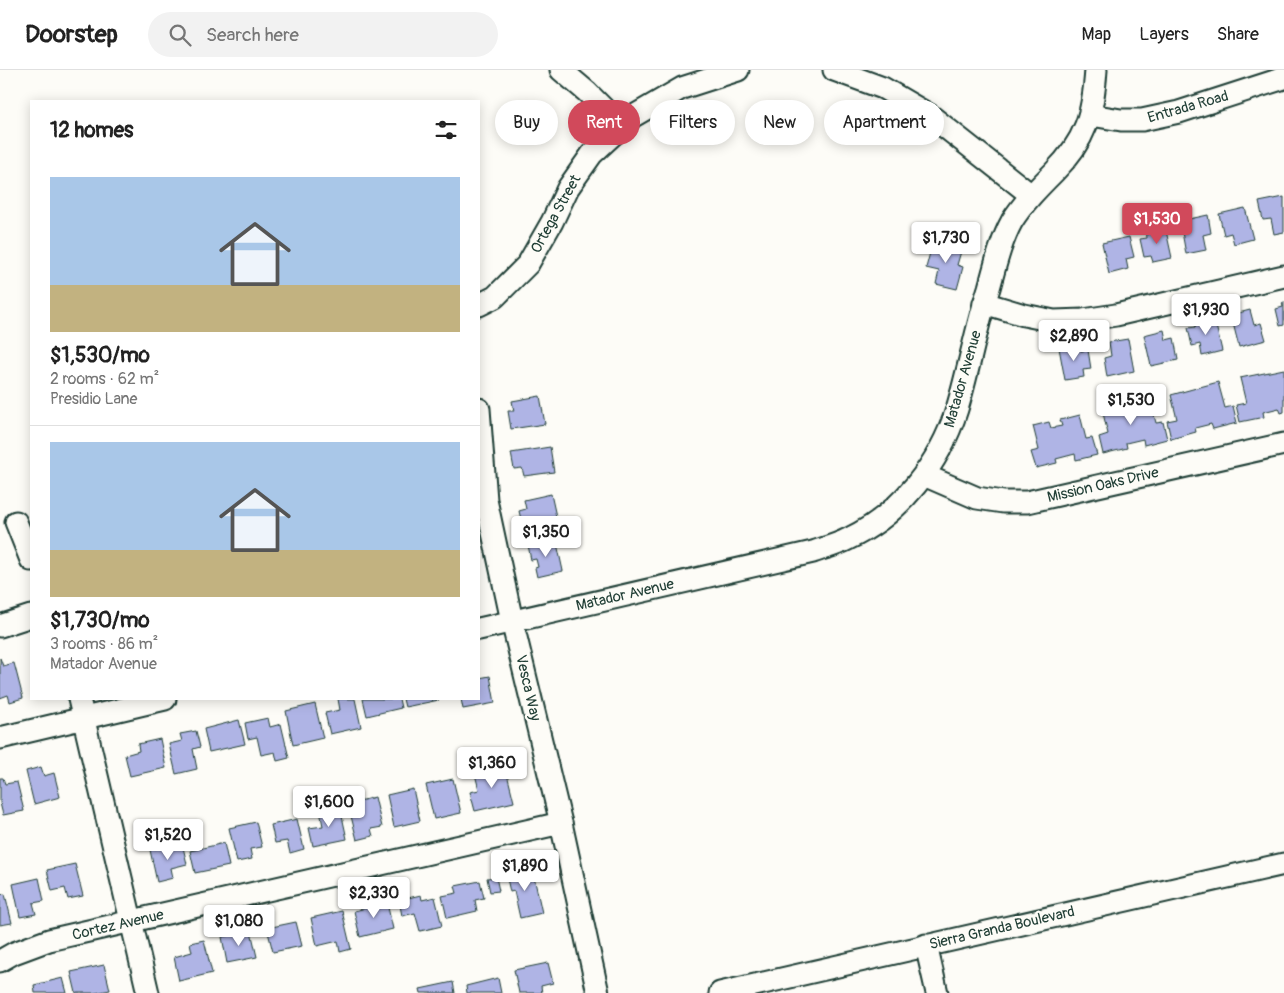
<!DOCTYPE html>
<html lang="en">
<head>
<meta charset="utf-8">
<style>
	:root { --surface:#fff; --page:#f2f2f2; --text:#222; --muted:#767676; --line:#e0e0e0; --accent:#d1495b }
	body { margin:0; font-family:Pangolin,sans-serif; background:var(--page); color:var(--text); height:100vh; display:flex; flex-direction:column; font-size:19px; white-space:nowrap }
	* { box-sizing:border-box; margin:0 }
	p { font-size:16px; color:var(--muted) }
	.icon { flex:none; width:28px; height:28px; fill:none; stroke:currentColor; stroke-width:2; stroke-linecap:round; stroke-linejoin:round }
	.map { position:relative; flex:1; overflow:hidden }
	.panel { position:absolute; left:30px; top:30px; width:450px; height:600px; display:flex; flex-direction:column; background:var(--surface); border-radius:0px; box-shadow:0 2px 12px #0003 }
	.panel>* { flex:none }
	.top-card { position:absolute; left:495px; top:30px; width:475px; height:45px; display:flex; gap:10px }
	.price { position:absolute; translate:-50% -42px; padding:0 11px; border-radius:5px; background:#fff; color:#222; font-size:16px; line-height:32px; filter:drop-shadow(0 1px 2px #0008) }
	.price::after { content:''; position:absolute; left:50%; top:30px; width:15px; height:11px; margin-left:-8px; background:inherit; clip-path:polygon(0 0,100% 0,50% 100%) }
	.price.selected { background:var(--accent); color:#fff }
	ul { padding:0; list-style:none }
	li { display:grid; align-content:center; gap:10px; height:265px; padding:0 20px }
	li+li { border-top:1px solid var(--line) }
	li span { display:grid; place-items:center; height:155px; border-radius:0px; color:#555 }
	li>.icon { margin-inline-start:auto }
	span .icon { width:90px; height:90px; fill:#fffc; stroke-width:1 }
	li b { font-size:21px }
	h2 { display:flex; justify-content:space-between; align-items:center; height:60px; padding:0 20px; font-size:21px }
	.pill { padding:0 18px; border-radius:22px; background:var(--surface); box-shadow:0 2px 12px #0003; font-size:18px; line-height:45px }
	.pill.selected { background:var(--accent); color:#fff }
	header { display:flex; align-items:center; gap:30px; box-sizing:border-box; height:70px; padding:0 25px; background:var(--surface); border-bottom:1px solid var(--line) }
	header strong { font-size:24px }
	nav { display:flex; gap:28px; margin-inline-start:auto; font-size:18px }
	.search { width:350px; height:45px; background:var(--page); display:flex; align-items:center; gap:12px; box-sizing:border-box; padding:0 18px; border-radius:28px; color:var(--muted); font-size:19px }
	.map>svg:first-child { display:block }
</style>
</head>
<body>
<header>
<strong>Doorstep</strong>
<div class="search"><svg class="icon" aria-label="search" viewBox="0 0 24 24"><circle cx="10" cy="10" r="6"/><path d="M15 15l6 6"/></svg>Search here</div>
<nav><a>Map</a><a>Layers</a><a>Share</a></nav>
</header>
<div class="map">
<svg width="1284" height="923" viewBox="0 0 1284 923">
	<rect width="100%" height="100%" fill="#fdfcf7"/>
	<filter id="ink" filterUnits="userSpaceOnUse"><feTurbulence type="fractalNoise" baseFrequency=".02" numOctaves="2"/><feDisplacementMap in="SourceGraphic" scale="10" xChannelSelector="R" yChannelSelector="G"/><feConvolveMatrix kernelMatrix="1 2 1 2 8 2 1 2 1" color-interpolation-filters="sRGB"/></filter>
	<g filter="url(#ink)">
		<g fill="#afb4e5" stroke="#1f3d34">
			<path d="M 1284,127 L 1284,162 L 1274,164 L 1271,149 L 1263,150 L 1259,132 Z"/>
			<path d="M 1245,138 L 1253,169 L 1234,174 L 1231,163 L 1224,165 L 1219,144 Z"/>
			<path d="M 1208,145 L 1211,163 L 1203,165 L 1206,180 L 1186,184 L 1180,151 Z"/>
			<path d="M 1165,156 L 1172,188 L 1153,192 L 1151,186 L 1144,187 L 1140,169 L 1147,168 L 1146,160 Z"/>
			<path d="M 1129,167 L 1134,187 L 1126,189 L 1128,199 L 1109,204 L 1102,173 Z"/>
			<path d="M 933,171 L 962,178 L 957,195 L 963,197 L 957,219 L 936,214 L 939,201 L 926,198 Z"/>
			<path d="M 1284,232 L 1284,255 L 1280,256 L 1276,239 L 1283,237 L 1282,233 Z"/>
			<path d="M 1250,240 L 1254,255 L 1261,253 L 1266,270 L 1239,277 L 1231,245 Z"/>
			<path d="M 1214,247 L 1222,281 L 1202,286 L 1200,274 L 1192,276 L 1188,258 L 1196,257 L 1195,251 Z"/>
			<path d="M 1164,260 L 1166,270 L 1174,268 L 1178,290 L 1151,296 L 1144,265 Z"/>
			<path d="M 1128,269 L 1134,301 L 1107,307 L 1104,288 L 1111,286 L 1109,272 Z"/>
			<path d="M 1080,274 L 1081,281 L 1088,280 L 1091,299 L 1083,300 L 1084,307 L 1065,310 L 1059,278 Z"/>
			<path d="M 1284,299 L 1284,342 L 1281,343 L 1279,338 L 1263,342 L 1264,347 L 1240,352 L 1236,335 L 1246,333 L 1240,308 Z"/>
			<path d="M 1218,312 L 1225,338 L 1233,336 L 1237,353 L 1213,359 L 1211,354 L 1195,358 L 1196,362 L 1171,369 L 1167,351 L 1177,349 L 1171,325 Z"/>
			<path d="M 540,326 L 545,354 L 511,359 L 508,341 L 514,341 L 512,331 Z"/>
			<path d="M 1150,329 L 1156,353 L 1163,352 L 1167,369 L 1144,375 L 1143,369 L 1126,373 L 1127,378 L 1103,384 L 1099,367 L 1108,364 L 1102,339 L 1123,334 L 1123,336 Z"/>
			<path d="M 1080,345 L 1086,369 L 1092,368 L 1097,385 L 1076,390 L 1075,384 L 1056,389 L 1057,393 L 1036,398 L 1031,382 L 1039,380 L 1033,356 L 1049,352 L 1051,358 L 1062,356 L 1060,350 Z"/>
			<path d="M 550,377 L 554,402 L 524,406 L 522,398 L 514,399 L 511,383 Z"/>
			<path d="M 551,424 L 557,451 L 523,458 L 519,441 L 526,439 L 524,430 Z"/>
			<path d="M 556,469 L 563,501 L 537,507 L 535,498 L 538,497 L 536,489 L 531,490 L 528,475 Z"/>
			<path d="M 0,588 L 3,596 L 14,593 L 23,628 L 10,632 L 8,625 L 0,628 Z"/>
			<path d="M 490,606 L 495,633 L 463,639 L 461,629 L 479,629 L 479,608 Z"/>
			<path d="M 338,629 L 355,629 L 361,657 L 330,664 L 325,643 L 340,640 Z"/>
			<path d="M 363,629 L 399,629 L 401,638 L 367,646 Z"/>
			<path d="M 403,629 L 438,629 L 439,630 L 405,637 Z"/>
			<path d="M 315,634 L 323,668 L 293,675 L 286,641 Z"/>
			<path d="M 268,648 L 270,657 L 281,654 L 289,688 L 277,691 L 275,682 L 261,685 L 257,667 L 248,669 L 245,653 Z"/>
			<path d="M 239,650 L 245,674 L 209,682 L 204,659 Z"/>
			<path d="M 196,661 L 200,677 L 193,679 L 197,699 L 176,704 L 169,674 L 182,671 L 180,664 Z"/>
			<path d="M 160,669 L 166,698 L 130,706 L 125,685 L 139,681 L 138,674 Z"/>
			<path d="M 505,696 L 514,732 L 475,741 L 470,722 L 479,720 L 475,704 Z"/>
			<path d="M 41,697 L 44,706 L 54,703 L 60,727 L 34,734 L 26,701 Z"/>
			<path d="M 0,708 L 3,708 L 5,714 L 17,712 L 24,741 L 3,745 L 0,733 Z"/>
			<path d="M 453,709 L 461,743 L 434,749 L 426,715 Z"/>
			<path d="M 413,719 L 420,751 L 394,757 L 387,725 Z"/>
			<path d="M 375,727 L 382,757 L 371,759 L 373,766 L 357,770 L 348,734 Z"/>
			<path d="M 340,737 L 347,769 L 313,776 L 309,758 L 323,756 L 320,741 Z"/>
			<path d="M 297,749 L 304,779 L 290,783 L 287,771 L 275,773 L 271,755 Z"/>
			<path d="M 256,752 L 262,777 L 250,779 L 252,789 L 237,792 L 229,758 Z"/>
			<path d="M 182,773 L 187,794 L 171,798 L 173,808 L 157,812 L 150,780 Z"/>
			<path d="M 224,773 L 229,796 L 195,803 L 190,781 Z"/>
			<path d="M 75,794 L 83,826 L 68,829 L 65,818 L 52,821 L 47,800 Z"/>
			<path d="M 532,798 L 542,843 L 520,848 L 514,821 L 510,822 L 506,804 Z"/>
			<path d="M 496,807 L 499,821 L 490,822 L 487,808 Z"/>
			<path d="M 39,808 L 44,831 L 33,833 L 36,844 L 20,847 L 13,814 Z"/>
			<path d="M 480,811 L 484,828 L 475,830 L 477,841 L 447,848 L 442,826 L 457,823 L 455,816 Z"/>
			<path d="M 5,824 L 12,853 L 0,855 L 0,825 Z"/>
			<path d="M 421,825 L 422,830 L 435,827 L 442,856 L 420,861 L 415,843 L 402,846 L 399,830 Z"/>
			<path d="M 386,829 L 393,859 L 360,867 L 354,841 L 370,837 L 369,833 Z"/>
			<path d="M 342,841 L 351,879 L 340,882 L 338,871 L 317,876 L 311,848 Z"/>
			<path d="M 296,852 L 302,876 L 273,882 L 267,858 Z"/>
			<path d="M 251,861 L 257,887 L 227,893 L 222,867 Z"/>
			<path d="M 204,870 L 212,903 L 179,911 L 174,887 L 192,882 L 190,873 Z"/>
			<path d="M 548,893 L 553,913 L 541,916 L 542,923 L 519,923 L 514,900 Z"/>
			<path d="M 104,895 L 110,920 L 95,923 L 76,923 L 71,902 Z"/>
			<path d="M 63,908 L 67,923 L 35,923 L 34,915 Z"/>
			<path d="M 498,908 L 501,923 L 467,923 L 466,916 Z"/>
			<path d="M 453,912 L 455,923 L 421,923 L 420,919 Z"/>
		</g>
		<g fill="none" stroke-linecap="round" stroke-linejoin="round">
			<defs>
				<g id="minor">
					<path d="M 561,0 L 587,22 L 622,57"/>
					<path d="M 834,0 L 883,18 L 931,46 L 1031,125"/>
					<path d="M 1091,45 L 1121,50 L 1142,50 L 1179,42 L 1284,8"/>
					<path d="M 984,233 L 1024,245 L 1054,251 L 1083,250 L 1116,245 L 1284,206"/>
					<path d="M 479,235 L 495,227 L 528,194 L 552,152 L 568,118 L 592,84 L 632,47 L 682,18 L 738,0"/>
					<path d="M 479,339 L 486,430 L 512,551 L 561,753 L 598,923"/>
					<path d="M 924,405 L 977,428 L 1003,432 L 1027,432 L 1284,374"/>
					<path d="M 16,452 L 31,490"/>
					<path d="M 0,556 L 31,546"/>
					<path d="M 479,559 L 813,482 C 824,478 837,475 848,469 C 900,445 940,393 957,339 C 969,299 976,258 989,218 C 995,196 1001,171 1012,151 C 1024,132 1039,117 1054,102 C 1086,70 1093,44 1096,0"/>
					<path d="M 79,629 L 148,923"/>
					<path d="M 0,668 L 165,629"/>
					<path d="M 926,875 L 937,923"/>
					<path d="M 0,891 L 14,883 L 49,870 L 561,753"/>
					<path d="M 720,923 L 1284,794"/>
				</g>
			</defs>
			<use href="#minor" stroke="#1f3d34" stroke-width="25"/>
			<use href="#minor" stroke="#fdfcf7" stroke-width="21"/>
		</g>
	</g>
	<g text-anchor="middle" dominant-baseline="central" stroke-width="4.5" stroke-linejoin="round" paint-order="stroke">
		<g font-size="15" fill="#1f3d34" stroke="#fdfcf7">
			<text transform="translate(1188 37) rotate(-16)">Entrada Road</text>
			<text transform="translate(556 144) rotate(-61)">Ortega Street</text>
			<text transform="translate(963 309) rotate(-74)">Matador Avenue</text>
			<text transform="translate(1103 415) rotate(-13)">Mission Oaks Drive</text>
			<text transform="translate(625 525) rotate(-13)">Matador Avenue</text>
			<text transform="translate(528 618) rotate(77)">Vesca Way</text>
			<text transform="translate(118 855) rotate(-13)">Cortez Avenue</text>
			<text transform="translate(1002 858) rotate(-13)">Sierra Granda Boulevard</text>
		</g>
	</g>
</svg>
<b class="price selected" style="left:1157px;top:175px">$1,530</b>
<b class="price" style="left:946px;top:194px">$1,730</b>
<b class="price" style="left:1206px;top:266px">$1,930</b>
<b class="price" style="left:1074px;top:292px">$2,890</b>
<b class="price" style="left:1131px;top:356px">$1,530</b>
<b class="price" style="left:546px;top:488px">$1,350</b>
<b class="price" style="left:492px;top:719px">$1,360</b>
<b class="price" style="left:329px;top:758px">$1,600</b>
<b class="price" style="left:168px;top:791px">$1,520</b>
<b class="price" style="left:525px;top:822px">$1,890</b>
<b class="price" style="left:374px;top:849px">$2,330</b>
<b class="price" style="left:239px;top:877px">$1,080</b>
<div class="top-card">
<a class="pill">Buy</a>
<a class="pill selected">Rent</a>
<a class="pill">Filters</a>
<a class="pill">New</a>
<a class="pill">Apartment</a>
</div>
<section class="panel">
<h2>12 homes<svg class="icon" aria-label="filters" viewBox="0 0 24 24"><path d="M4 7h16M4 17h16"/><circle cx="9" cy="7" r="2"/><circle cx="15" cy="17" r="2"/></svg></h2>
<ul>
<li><span style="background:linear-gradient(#a9c7e8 70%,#c2b280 0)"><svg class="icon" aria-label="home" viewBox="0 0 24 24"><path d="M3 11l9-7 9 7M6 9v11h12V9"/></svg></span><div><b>$1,530/mo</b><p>2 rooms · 62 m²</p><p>Presidio Lane</p></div></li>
<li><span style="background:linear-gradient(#a9c7e8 70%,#c2b280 0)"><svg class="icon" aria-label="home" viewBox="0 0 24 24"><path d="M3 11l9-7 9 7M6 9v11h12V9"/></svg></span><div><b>$1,730/mo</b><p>3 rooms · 86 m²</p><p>Matador Avenue</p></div></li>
</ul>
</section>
</div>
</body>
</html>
